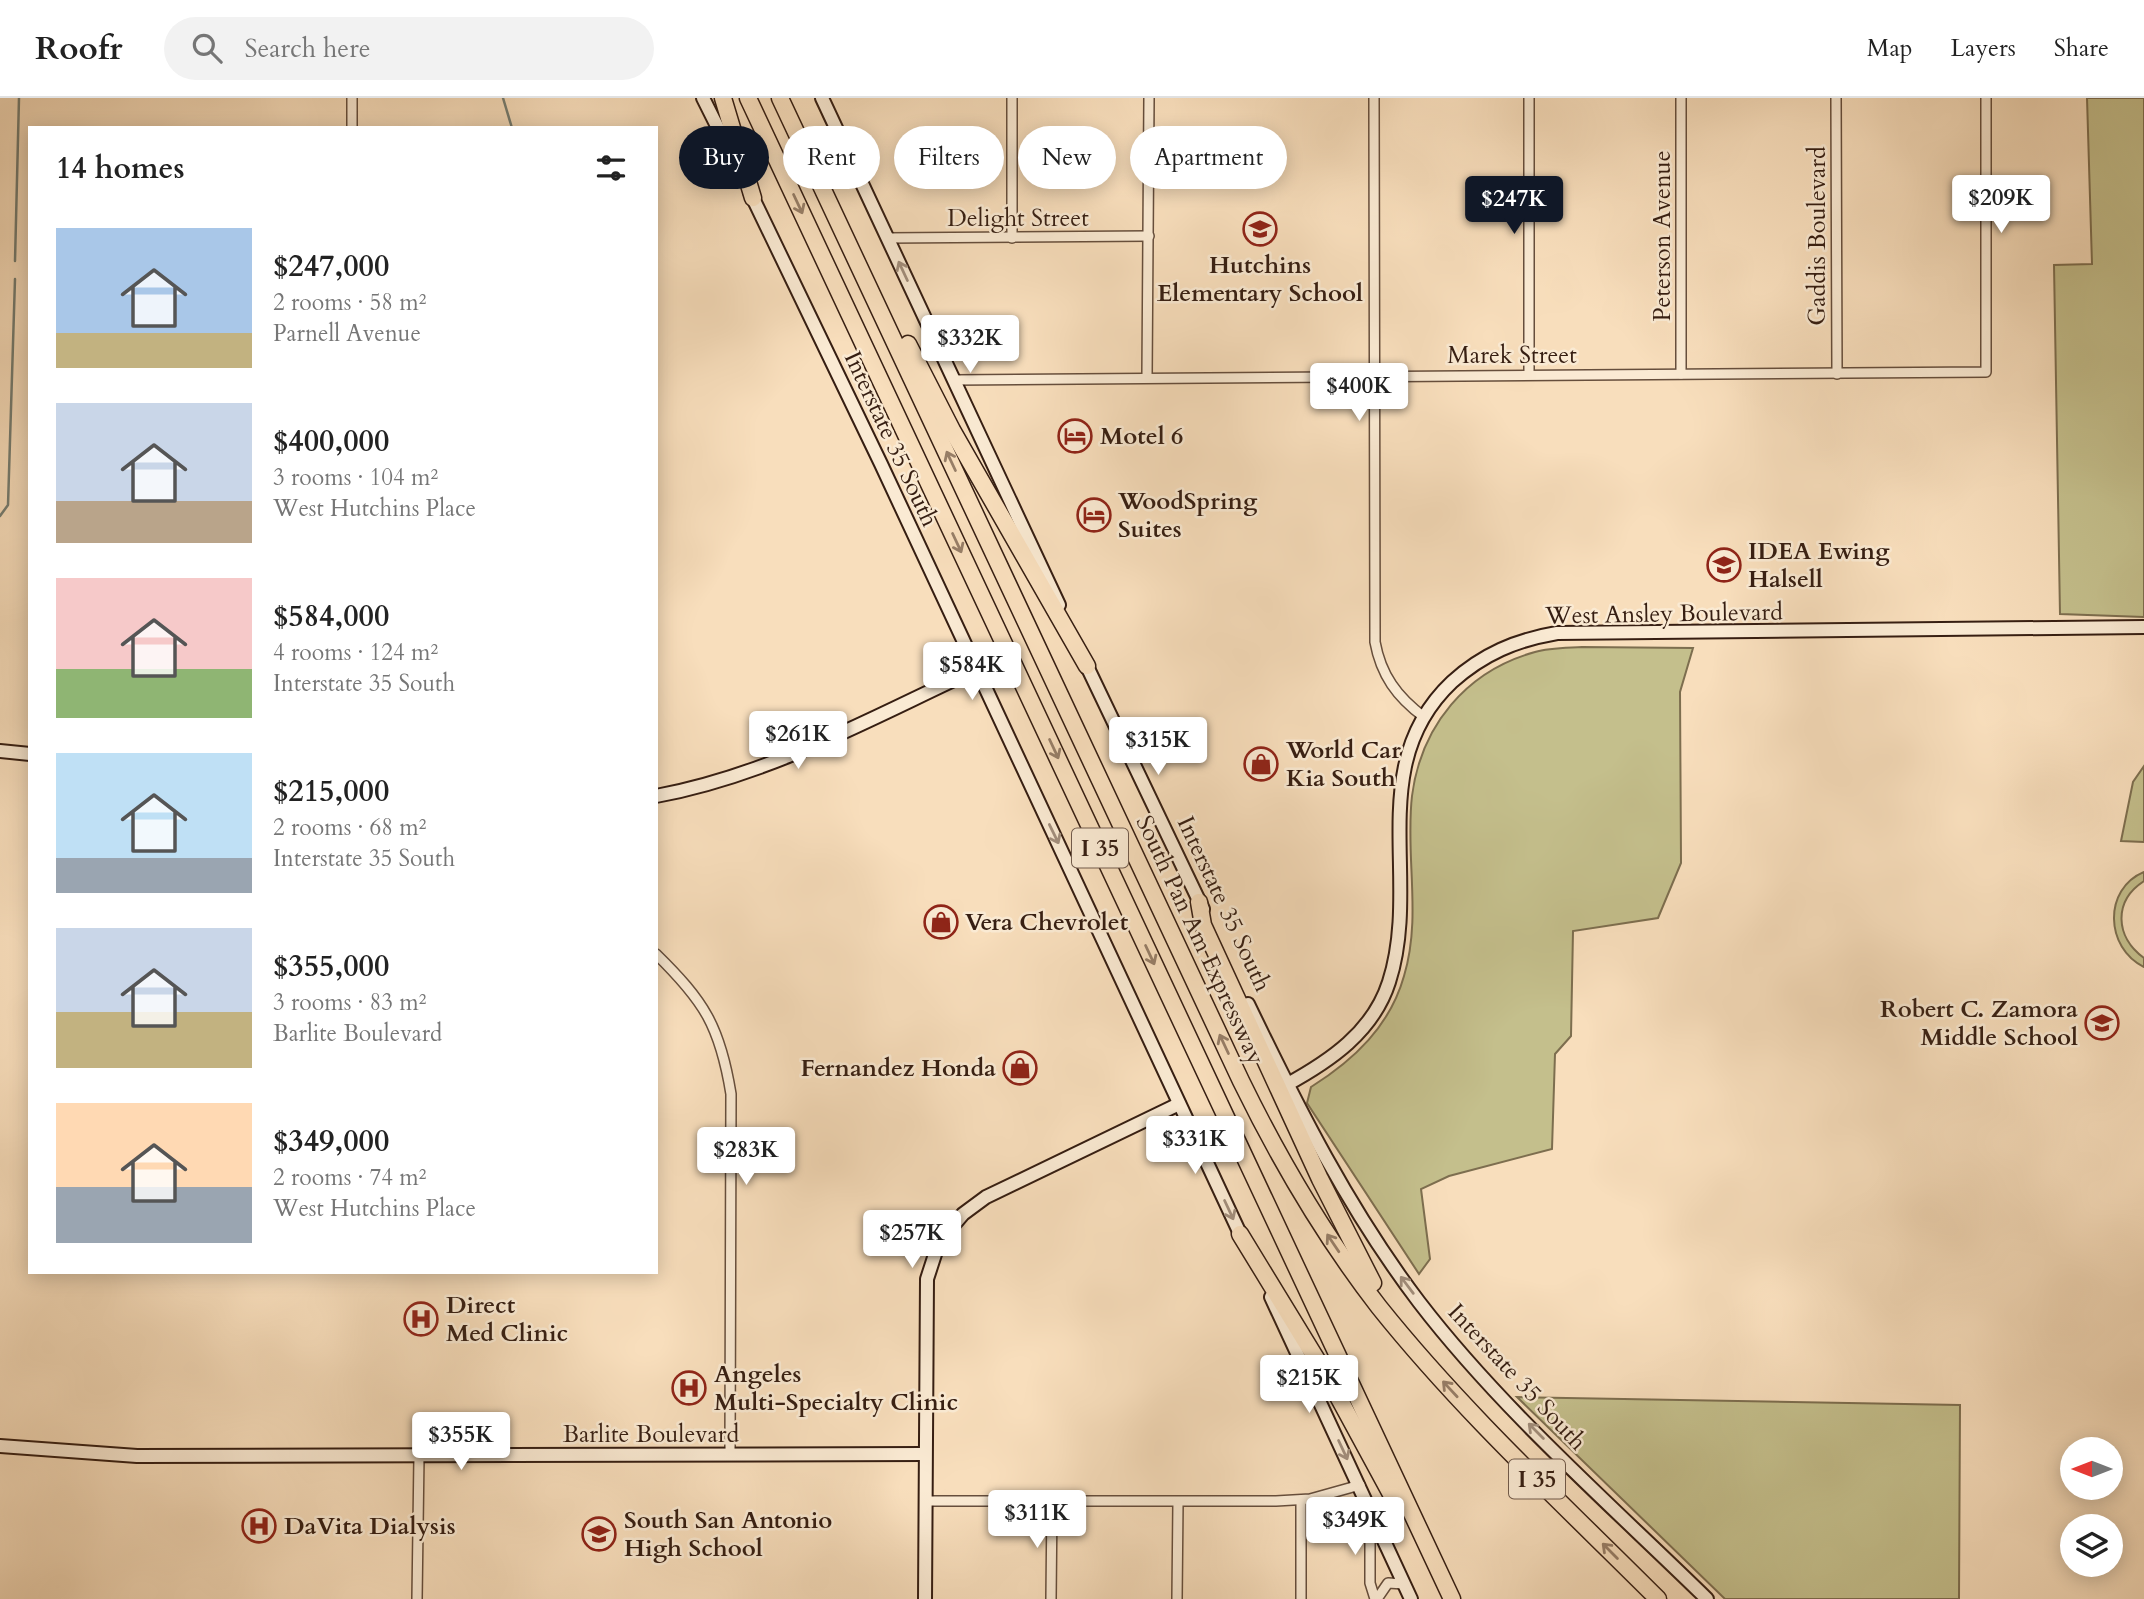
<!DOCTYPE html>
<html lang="en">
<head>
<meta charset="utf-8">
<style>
	:root { --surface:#fff; --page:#f2f2f2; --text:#222; --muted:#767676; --line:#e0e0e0; --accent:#111827 }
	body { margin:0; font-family:Cardo,serif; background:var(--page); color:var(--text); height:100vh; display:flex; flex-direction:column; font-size:26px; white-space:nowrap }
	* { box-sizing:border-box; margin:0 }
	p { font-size:23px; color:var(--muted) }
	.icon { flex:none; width:38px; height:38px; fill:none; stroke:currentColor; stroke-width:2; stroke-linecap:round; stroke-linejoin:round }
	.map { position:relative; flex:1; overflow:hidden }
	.drawer { position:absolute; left:28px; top:28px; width:630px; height:1148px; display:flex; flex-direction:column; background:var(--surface); border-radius:0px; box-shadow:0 4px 18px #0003 }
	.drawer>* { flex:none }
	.hud { position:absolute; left:679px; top:28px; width:665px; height:63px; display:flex; gap:14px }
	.needle { width:46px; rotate:270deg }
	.controls { position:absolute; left:2060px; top:1339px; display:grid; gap:14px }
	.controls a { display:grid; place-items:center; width:63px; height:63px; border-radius:50%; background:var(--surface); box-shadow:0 4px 18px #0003; font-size:35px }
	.price { position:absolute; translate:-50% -60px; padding:0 16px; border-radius:7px; background:#fff; color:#222; font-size:23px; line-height:46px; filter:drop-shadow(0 2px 4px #0008) }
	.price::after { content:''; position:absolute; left:50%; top:42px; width:21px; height:16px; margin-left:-10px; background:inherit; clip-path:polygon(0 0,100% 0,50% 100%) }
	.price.current { background:var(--accent); color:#fff }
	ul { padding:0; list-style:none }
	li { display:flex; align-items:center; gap:21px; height:175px; padding:0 28px }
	li span { display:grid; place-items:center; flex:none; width:196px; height:140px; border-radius:0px; color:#555 }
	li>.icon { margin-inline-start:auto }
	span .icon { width:84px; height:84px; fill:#fffc; stroke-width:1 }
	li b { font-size:30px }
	h2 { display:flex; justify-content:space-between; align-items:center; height:84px; padding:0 28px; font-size:30px }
	.pill { padding:0 24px; border-radius:32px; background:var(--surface); box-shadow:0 4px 18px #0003; font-size:24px; line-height:63px }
	.pill.current { background:var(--accent); color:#fff }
	header { display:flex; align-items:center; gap:42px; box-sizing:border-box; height:98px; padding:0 35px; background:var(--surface); border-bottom:2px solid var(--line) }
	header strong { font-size:33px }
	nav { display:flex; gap:38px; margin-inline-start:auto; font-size:24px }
	.search { width:490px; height:63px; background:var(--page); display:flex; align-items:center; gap:18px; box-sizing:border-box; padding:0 24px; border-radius:38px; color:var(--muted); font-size:26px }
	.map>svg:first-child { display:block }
</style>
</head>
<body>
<header>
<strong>Roofr</strong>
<div class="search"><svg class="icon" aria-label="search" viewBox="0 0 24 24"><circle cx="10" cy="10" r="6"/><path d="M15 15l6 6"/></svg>Search here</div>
<nav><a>Map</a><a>Layers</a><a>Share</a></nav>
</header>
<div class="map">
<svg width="2144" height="1501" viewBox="0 0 2144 1501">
	<rect width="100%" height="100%" fill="#f8debc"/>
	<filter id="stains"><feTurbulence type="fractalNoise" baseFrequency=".00286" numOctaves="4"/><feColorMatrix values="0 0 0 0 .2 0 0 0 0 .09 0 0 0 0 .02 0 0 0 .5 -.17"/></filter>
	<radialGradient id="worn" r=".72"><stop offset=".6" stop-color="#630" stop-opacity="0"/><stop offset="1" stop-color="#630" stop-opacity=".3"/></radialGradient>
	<g fill="#c4bf8c" stroke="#7d6e4f" stroke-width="2">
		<path d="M 2087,0 L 2144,0 L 2144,519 L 2060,516 L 2054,167 L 2092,166 Z"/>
		<path d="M 1582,549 L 1693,550 L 1680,594 L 1681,765 L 1658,820 L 1573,833 L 1571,938 L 1555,956 L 1552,1051 L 1449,1078 L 1421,1091 L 1430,1161 L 1419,1176 L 1307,1005 L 1311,989 C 1354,962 1390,928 1404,878 C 1422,819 1405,757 1412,698 C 1421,628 1466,573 1535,554 C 1549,550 1567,550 1582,549 Z"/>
		<path d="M 2144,668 L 2144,744 L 2121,743 L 2133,684 Z"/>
		<path d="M 2144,774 L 2144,783 C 2113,803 2115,839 2144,860 L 2144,869 C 2105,850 2103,791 2144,774 Z"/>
		<path d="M 1517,1299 L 1960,1307 L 1959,1501 L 1725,1501 Z"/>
	</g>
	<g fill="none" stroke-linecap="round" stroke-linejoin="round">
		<g stroke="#747d72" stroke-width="2.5">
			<path d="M 503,0 L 512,30"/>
			<path d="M 15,163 L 19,0"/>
			<path d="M 0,418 L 8,407 L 15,181"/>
		</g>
		<defs>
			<g id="street">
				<path d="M 1012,0 L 1012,140"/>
				<path d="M 1374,0 L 1375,544 C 1381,577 1397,599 1424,619"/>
				<path d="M 1529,0 L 1529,276"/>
				<path d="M 1681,0 L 1681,276"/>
				<path d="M 1836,0 L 1837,276"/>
				<path d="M 352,30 L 352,0"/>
				<path d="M 888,140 L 1149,138"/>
				<path d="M 1147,279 L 1149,0"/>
				<path d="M 954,282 L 1986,274 L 1986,0"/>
				<path d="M 656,856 C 704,903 720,928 731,996 L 730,1357"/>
				<path d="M 1301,1402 L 1301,1501"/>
				<path d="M 925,1403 L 1276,1403 L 1310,1401 L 1360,1387"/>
				<path d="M 1370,1417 L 1370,1485 L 1375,1501"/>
				<path d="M 417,1501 L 419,1358"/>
				<path d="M 1051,1501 L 1052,1403"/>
				<path d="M 1177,1501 L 1178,1404"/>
				<path d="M 1377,1501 L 1388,1485 L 1404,1486"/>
			</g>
			<g id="secondary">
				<path d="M 703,0 L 739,72"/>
				<path d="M 822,0 L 1059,507"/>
				<path d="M 750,94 L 881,366 L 1243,1142"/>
				<path d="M 1084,562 L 1203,811"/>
				<path d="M 0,653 L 30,656"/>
				<path d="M 656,698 C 770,677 871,620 975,572"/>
				<path d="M 1248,906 C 1298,1010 1349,1112 1419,1204 C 1501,1311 1611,1407 1707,1501"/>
				<path d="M 1286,987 C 1330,963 1373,934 1389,884 C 1422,782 1363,668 1452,584 C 1483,556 1516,542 1557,535 L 2144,529"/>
				<path d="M 1271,1199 L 1411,1501"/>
				<path d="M 0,1348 L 137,1358 L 925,1356"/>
				<path d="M 925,1501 L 927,1181 L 939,1144 L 963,1116 L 986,1099 L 1179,1006"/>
			</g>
			<g id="highway">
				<path d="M 723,0 L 753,100"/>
				<path d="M 748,0 L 1452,1501"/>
				<path d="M 780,0 L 1241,983 C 1280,1063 1324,1138 1379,1209 C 1463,1314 1563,1406 1658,1501"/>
				<path d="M 908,246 L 952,332 L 1087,568"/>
				<path d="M 1199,804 L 1203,827 L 1320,1081 L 1373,1185"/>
				<path d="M 1240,1136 L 1328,1280 L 1398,1409"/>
			</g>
		</defs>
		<use href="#street" stroke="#664e3c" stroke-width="12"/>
		<use href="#secondary" stroke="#361e12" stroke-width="16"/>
		<use href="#highway" stroke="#361e12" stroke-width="19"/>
		<use href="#street" stroke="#faead3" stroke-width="9"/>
		<use href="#secondary" stroke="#faead3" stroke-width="12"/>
		<use href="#highway" stroke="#f8debc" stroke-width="16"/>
	</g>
	<defs><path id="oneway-shaft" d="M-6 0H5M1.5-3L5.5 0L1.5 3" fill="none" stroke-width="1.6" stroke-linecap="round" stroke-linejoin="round" transform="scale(1.75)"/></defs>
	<g stroke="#977e67">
		<use href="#oneway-shaft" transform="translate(798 106) rotate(65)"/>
		<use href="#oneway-shaft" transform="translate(951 363) rotate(-115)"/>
		<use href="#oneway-shaft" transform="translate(957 445) rotate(65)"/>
		<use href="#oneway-shaft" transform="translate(1054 651) rotate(65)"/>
		<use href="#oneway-shaft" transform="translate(1150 857) rotate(65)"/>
		<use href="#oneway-shaft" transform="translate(1224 946) rotate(-115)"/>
		<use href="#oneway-shaft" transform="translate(1333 1145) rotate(-124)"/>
		<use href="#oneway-shaft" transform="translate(1450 1291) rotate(-133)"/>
		<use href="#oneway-shaft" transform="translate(1610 1453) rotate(-135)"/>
	</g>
	<g stroke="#a28e7c">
		<use href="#oneway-shaft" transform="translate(903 173) rotate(-115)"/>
		<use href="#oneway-shaft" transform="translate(1054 736) rotate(64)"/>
		<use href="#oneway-shaft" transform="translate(1229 1112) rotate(65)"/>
		<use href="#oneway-shaft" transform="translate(1407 1187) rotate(-127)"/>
		<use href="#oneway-shaft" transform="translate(1536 1333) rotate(-135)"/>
		<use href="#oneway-shaft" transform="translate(1343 1352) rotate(65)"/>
	</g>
	<defs>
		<symbol id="school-ring" viewBox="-11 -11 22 22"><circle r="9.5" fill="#faead3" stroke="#8f2418" stroke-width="1.5"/><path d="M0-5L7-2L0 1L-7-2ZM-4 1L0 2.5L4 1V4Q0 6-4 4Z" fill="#8f2418"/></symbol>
		<symbol id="hotel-ring" viewBox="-11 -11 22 22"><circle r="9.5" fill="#faead3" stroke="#8f2418" stroke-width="1.5"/><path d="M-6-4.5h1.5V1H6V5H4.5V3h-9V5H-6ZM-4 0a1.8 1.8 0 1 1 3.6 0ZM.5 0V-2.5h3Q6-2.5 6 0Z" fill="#8f2418"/></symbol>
		<symbol id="shop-ring" viewBox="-11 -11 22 22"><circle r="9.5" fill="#faead3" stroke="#8f2418" stroke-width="1.5"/><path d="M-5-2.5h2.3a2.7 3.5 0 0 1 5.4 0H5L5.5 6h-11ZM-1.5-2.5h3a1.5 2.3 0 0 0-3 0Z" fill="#8f2418"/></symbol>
		<symbol id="hospital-ring" viewBox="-11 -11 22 22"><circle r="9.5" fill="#faead3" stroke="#8f2418" stroke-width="1.5"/><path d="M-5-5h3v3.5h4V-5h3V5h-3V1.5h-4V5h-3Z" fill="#8f2418"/></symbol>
	</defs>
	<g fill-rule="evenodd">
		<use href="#school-ring" x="1241" y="112" width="38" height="38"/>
		<use href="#hotel-ring" x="1056" y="319" width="38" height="38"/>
		<use href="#hotel-ring" x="1075" y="398" width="38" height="38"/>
		<use href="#school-ring" x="1705" y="448" width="38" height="38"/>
		<use href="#shop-ring" x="1242" y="647" width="38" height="38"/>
		<use href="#shop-ring" x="922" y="805" width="38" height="38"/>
		<use href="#school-ring" x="2083" y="906" width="38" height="38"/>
		<use href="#shop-ring" x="1001" y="951" width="38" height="38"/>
		<use href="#hospital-ring" x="402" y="1202" width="38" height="38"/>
		<use href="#hospital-ring" x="670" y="1271" width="38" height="38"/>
		<use href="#hospital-ring" x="240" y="1409" width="38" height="38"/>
		<use href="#school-ring" x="580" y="1417" width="38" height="38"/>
	</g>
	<g text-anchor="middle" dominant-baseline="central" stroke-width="5" stroke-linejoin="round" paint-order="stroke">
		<g fill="#faead3" stroke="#715b4c" stroke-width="2">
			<rect x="1072" y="730.5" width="56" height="39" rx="5"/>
			<rect x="1509" y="1361.5" width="56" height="39" rx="5"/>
		</g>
		<g font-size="23" font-weight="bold" fill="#361e12">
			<text x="1100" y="750">I 35</text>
			<text x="1537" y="1381">I 35</text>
		</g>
		<g font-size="24" fill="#361e12" stroke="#faead3">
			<text x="1018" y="120">Delight Street</text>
			<text transform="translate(1662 138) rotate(-90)">Peterson Avenue</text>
			<text transform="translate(1817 138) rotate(-90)">Gaddis Boulevard</text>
			<text x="1512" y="257">Marek Street</text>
			<text transform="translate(891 341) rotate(65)">Interstate 35 South</text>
			<text transform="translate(1664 516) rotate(-1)">West Ansley Boulevard</text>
			<text transform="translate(1224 806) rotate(65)">Interstate 35 South</text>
			<text transform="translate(1200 842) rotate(65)">South Pan Am Expressway</text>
			<text transform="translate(1517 1279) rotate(47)">Interstate 35 South</text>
			<text x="651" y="1336">Barlite Boulevard</text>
		</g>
		<g font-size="24" font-weight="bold" fill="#361e12" stroke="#faead3" text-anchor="start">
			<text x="1260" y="167" text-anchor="middle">Hutchins<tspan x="1260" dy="28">Elementary School</tspan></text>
			<text x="1100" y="338">Motel 6</text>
			<text x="1118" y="403">WoodSpring<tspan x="1118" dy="28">Suites</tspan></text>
			<text x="1748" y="453">IDEA Ewing<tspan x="1748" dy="28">Halsell</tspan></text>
			<text x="1286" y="652">World Car<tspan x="1286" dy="28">Kia South</tspan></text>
			<text x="965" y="824">Vera Chevrolet</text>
			<text x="2078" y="911" text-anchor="end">Robert C. Zamora<tspan x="2078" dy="28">Middle School</tspan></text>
			<text x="996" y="970" text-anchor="end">Fernandez Honda</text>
			<text x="446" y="1207">Direct<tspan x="446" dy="28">Med Clinic</tspan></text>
			<text x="714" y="1276">Angeles<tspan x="714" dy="28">Multi-Specialty Clinic</tspan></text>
			<text x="624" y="1422">South San Antonio<tspan x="624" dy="28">High School</tspan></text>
			<text x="284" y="1428">DaVita Dialysis</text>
		</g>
	</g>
	<rect width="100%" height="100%" filter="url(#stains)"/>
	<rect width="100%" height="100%" fill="url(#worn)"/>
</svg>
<div class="controls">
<a><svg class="needle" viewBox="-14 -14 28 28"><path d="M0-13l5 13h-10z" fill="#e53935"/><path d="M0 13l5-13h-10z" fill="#767676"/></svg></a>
<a><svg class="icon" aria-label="layers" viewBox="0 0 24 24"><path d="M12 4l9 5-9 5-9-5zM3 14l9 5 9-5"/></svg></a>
</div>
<b class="price" style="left:2001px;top:137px">$209K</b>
<b class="price current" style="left:1514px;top:138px">$247K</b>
<b class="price" style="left:970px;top:277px">$332K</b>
<b class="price" style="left:1359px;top:325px">$400K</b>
<b class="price" style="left:972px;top:604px">$584K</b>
<b class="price" style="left:798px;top:673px">$261K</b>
<b class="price" style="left:1158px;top:679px">$315K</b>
<b class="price" style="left:1195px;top:1078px">$331K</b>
<b class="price" style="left:746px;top:1089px">$283K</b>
<b class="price" style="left:912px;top:1172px">$257K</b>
<b class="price" style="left:1309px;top:1317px">$215K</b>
<b class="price" style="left:461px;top:1374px">$355K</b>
<b class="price" style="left:1037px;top:1452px">$311K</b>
<b class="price" style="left:1355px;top:1459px">$349K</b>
<div class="hud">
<a class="pill current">Buy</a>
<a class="pill">Rent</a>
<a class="pill">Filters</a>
<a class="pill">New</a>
<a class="pill">Apartment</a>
</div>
<section class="drawer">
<h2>14 homes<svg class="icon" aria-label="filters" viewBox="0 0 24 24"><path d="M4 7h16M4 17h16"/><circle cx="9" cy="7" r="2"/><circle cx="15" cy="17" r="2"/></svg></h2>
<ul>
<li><span style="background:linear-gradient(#a9c7e8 75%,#c2b280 0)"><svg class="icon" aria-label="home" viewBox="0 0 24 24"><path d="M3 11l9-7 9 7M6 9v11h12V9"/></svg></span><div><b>$247,000</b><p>2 rooms · 58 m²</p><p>Parnell Avenue</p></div></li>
<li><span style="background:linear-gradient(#c9d6e8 70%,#b9a48a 0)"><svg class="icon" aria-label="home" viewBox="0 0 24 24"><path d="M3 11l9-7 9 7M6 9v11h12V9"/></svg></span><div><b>$400,000</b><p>3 rooms · 104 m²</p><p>West Hutchins Place</p></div></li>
<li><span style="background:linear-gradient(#f6c9c9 65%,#8fb573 0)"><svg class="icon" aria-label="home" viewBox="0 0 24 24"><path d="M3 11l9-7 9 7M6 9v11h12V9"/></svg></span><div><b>$584,000</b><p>4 rooms · 124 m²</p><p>Interstate 35 South</p></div></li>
<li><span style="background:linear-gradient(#bfe0f5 75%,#9aa5b1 0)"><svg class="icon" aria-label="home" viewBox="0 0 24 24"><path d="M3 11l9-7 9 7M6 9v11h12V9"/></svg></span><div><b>$215,000</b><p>2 rooms · 68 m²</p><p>Interstate 35 South</p></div></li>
<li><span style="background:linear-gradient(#c9d6e8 60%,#c2b280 0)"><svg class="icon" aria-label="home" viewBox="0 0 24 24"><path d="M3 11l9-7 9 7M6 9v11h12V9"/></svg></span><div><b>$355,000</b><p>3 rooms · 83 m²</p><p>Barlite Boulevard</p></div></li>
<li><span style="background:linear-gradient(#ffd9b3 60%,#9aa5b1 0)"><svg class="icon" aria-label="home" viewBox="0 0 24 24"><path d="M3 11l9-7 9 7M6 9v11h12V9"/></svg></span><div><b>$349,000</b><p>2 rooms · 74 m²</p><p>West Hutchins Place</p></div></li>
</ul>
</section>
</div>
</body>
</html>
